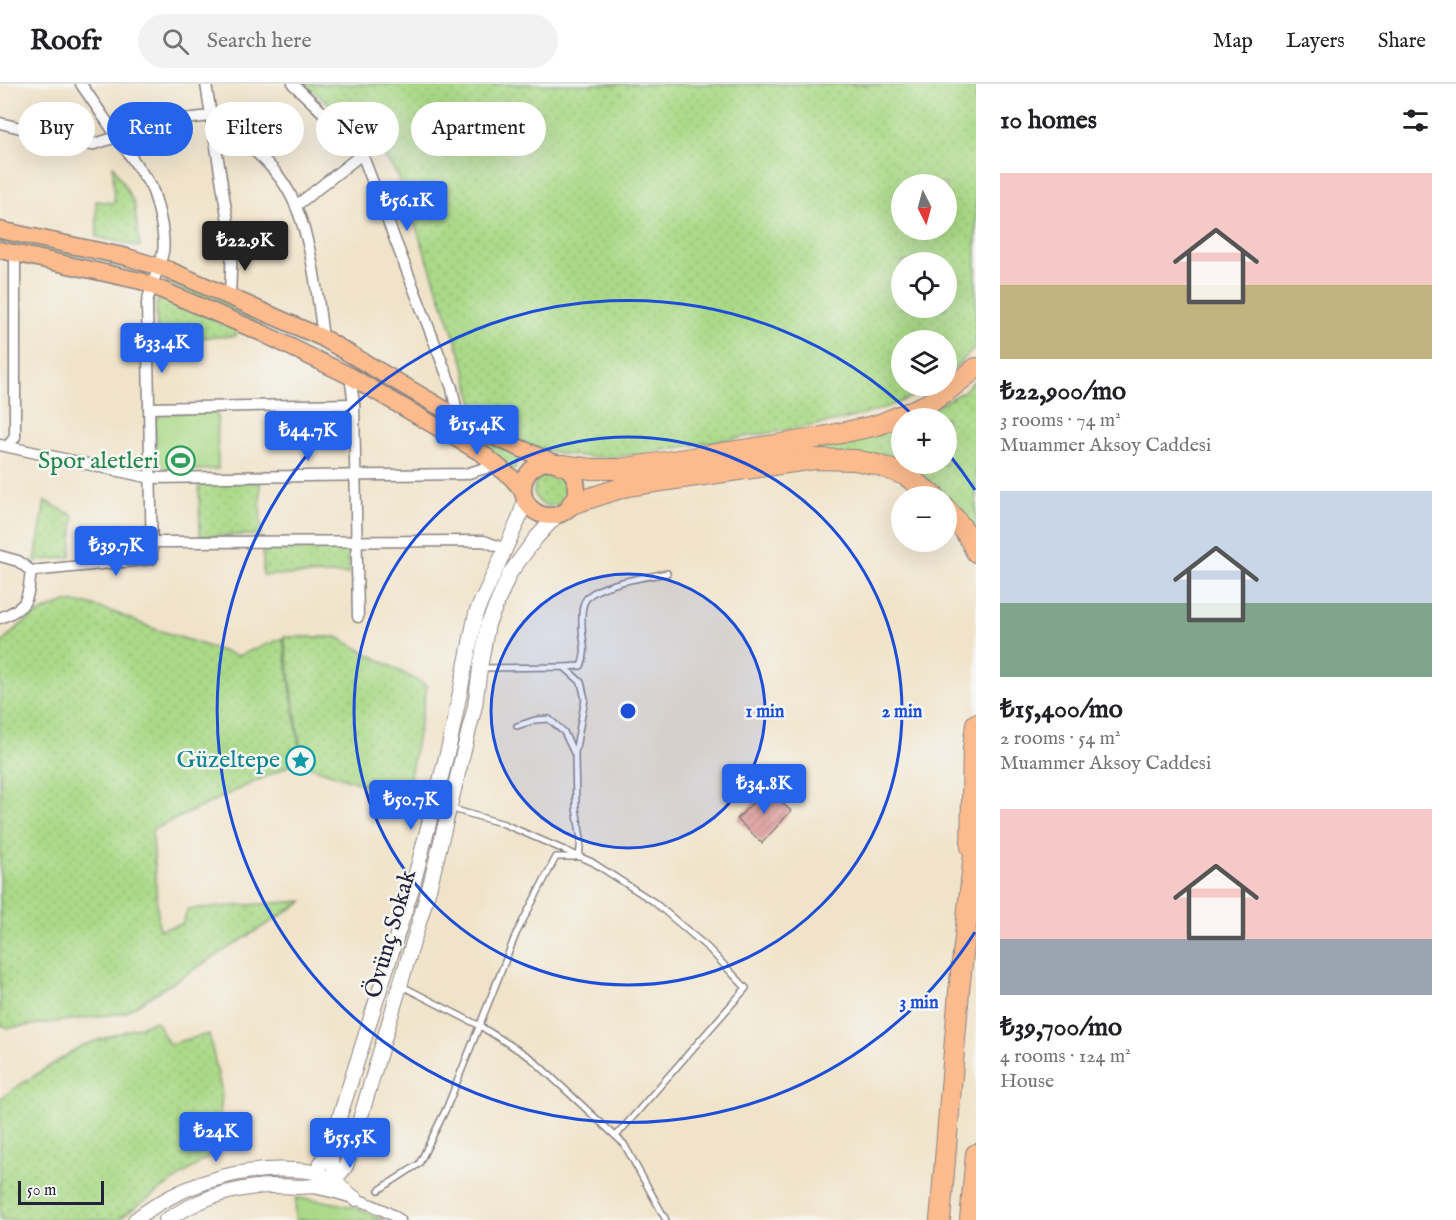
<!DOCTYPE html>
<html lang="en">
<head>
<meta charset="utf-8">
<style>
	:root { --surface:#fff; --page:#f2f2f2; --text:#202124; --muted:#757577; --line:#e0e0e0; --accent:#2563eb }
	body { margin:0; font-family:"IM FELL English",serif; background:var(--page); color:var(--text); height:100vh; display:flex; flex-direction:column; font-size:22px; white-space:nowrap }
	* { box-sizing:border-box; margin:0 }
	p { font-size:20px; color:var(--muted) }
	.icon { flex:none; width:33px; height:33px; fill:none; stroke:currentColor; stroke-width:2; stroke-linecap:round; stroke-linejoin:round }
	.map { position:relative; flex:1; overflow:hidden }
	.side { display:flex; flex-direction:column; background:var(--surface); width:480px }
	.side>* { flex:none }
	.hud { position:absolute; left:18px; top:18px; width:570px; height:54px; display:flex; gap:12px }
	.needle { width:39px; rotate:174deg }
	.controls { position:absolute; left:891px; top:90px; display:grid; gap:12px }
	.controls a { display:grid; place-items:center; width:66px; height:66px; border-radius:50%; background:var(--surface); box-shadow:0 6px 24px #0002; font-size:30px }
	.scale { position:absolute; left:18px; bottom:15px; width:86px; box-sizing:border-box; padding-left:6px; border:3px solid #22223b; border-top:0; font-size:16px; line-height:21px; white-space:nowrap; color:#22223b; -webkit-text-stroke:4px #f6f6f2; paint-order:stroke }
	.price { position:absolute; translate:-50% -51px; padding:0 14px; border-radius:6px; background:var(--accent); color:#fff; font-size:20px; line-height:39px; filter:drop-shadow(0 2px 3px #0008) }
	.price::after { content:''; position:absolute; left:50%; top:36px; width:18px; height:14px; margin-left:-9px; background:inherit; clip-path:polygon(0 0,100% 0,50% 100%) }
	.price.active { background:#222; color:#fff }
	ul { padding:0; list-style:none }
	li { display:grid; align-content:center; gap:12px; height:318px; padding:0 24px }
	li span { display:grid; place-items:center; height:186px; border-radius:0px; color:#555 }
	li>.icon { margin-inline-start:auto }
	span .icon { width:108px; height:108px; fill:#fffc; stroke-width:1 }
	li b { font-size:26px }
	h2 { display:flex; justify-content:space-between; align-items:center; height:72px; padding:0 24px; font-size:26px }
	.tag { padding:0 21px; border-radius:27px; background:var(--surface); box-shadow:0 6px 24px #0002; font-size:21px; line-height:54px }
	.tag.active { background:var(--accent); color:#fff }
	header { display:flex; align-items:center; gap:36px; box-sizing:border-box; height:84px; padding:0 30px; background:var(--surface); border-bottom:2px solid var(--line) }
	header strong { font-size:28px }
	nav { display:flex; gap:33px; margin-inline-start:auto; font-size:21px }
	.search { width:420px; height:54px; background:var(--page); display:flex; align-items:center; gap:15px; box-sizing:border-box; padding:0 21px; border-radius:33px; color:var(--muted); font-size:22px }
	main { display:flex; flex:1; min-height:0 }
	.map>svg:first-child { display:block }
</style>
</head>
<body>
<header>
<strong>Roofr</strong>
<div class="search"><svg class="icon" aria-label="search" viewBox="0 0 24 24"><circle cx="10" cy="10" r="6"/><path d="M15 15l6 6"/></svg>Search here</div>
<nav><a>Map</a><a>Layers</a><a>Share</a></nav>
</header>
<main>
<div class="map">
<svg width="976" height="1136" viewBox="0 0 976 1136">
	<defs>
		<pattern id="grass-dots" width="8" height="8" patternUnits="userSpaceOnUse" patternTransform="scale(1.5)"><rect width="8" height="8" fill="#aad987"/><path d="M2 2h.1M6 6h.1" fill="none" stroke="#92ba75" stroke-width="1.8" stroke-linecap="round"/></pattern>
		<pattern id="building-hatch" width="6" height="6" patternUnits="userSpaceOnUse" patternTransform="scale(1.5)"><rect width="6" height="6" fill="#da9391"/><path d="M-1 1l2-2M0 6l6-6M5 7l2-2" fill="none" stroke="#b07878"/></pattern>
	</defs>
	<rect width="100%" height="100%" fill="#f6f6f2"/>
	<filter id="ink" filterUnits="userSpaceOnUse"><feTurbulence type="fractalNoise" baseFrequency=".0167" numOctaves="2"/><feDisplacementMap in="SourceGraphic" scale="12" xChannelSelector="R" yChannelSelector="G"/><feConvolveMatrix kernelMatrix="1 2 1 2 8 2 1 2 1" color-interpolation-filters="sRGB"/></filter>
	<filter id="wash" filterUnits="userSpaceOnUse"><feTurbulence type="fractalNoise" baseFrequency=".008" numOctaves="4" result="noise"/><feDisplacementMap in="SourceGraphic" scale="24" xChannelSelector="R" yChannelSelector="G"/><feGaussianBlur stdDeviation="1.35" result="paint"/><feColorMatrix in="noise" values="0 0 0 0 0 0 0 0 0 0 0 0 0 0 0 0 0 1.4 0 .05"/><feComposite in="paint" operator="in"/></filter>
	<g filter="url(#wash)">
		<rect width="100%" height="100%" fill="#f0e3c9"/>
		<g fill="url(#grass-dots)" stroke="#667e61" stroke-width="1.5" fill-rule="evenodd">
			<path d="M 304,0 L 976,0 L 976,263 L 947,291 L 946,256 L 902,256 L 902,302 L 931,302 C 877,338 776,347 711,358 C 669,364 622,377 579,372 C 542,368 508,355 477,334 L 463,277 L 398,92 L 372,55 ZM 902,100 L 946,100 L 946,146 L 902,146 ZM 902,178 L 946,178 L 946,224 L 902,224 Z"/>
			<path d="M 113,81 L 134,119 L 140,163 L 97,153 L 96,117 L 114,119 Z"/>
			<path d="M 0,155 L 132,183 L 131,187 L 0,159 Z"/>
			<path d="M 170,194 L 305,254 L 339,271 L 486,357 L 520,372 L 513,387 L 348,283 L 284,251 L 167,199 Z"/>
			<path d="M 159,212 L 237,245 L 236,252 L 165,255 L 157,247 L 156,221 Z"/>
			<path d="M 976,295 L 976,449 L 963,429 L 947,412 L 933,399 L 915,387 L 813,368 L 813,364 L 901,340 L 902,380 L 946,380 L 946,334 L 916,334 L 964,307 Z"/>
			<circle cx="550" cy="406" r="16"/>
			<path d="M 260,398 L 261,451 L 200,452 L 199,400 Z"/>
			<path d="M 45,417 L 74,432 L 71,473 L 35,477 Z"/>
			<path d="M 348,465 L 349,490 L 263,491 L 263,466 Z"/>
			<path d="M 66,518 L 87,520 L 116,529 L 152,544 L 237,572 L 283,554 L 301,676 L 152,746 L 159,846 L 182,840 L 188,825 L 304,817 L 124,929 L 9,944 L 0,941 L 0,562 C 19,538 38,528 66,518 Z"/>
			<path d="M 284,553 L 337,553 L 427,602 L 409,698 L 387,709 L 303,680 Z"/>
			<path d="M 156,937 L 169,960 L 209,950 L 222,1009 L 217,1067 L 117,1136 L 0,1136 L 0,1015 L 15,1004 L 81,962 Z"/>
		</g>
		<g fill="#aad987" stroke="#667e61" stroke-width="1.5">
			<path d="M 217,328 L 218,385 L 168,387 L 156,379 L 155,336 L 163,329 Z"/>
			<path d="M 296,1114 C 326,1116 357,1121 384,1136 L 295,1136 Z"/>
		</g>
		<g id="blocks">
			<path fill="url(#building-hatch)" d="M 767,704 L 791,727 L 762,759 L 737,735 Z"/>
		</g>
	</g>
	<g filter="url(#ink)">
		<use href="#blocks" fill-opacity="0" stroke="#898282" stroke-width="1.5"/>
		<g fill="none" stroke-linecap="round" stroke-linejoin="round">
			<defs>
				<g id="service">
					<path d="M 564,583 L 581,582 C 588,565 582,558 582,541 C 582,532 581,521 587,514 C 599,499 648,493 667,489"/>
					<path d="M 482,584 L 564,583 L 581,598 L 585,615 L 575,669"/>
					<path d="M 517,642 L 535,636 L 549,635 L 564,648 L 575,671 L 576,724 L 581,755 L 579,773"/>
					<path d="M 449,724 L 504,740 L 592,778 L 654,818 L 708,864 L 746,904 L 616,1052"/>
					<path d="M 402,902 L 480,942 L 531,974 L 624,1060 L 666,1136"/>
					<path d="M 379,1106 L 419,1080 L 447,1023 L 516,850 L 556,773 L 575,773"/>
				</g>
				<g id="minor">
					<path d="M 206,0 L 232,163 L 230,212"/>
					<path d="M 293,0 L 338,43 L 362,70 L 452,304 L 458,334"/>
					<path d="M 0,39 L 91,61 L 117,53 L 139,40 L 211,32 C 235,51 262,70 280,94 C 310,133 317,207 323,254"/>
					<path d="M 297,121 L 362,70"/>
					<path d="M 350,292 L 354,320 L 358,533"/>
					<path d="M 149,324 L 354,320"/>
					<path d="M 0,361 L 151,394 L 465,390 L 496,381"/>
					<path d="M 8,362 L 15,353 L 15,169"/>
					<path d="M 152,458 L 484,457 L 505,465"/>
					<path d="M 0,472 L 18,477 L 31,487"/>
					<path d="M 0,534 C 30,522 27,516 31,487 L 152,475 L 147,219 C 151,201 159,185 163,168 C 166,152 157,117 151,102 L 81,0"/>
					<path d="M 314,1104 C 344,1110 375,1119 400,1136"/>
				</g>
				<g id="tertiary">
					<path d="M 330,1063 L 331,1075 L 339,1102 L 356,1115"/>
					<path d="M 316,1088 L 330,1063 L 413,801 L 450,658 L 476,529 L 518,437 L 525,416"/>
					<path d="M 135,1136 C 179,1101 239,1082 295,1086 C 304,1087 313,1086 322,1091"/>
					<path d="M 166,1136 C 186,1124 206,1113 229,1108 C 242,1105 257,1102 271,1102 C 300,1101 327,1111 346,1082 L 429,805 L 475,622 L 480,584 L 488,540 L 510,489 L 536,454 L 558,430"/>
				</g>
				<g id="primary">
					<path d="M 0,146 L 127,173 L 169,186 L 323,254 L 481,347 L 554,379"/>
					<path d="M 0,166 L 141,197 L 262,249 L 350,292 L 483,370 L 512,394 L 523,407"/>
					<circle cx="550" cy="405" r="27"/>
				</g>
				<g id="motorway">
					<path d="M 562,381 L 592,385 L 620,385 L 808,356 L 878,341 L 926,321 L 947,307 L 976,284"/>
					<path d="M 572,420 L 627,402 L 815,375 L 855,376 L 878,381 L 905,391 L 934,412"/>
					<path d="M 946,425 C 959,438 969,451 976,468"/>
					<path d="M 971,763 L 973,664 L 976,640"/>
					<path d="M 940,1136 L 959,907 L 976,752"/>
					<path d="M 970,1136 L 976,1070"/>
				</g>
			</defs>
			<use href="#service" stroke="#898282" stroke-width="8"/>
			<use href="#minor" stroke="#898282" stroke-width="13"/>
			<use href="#tertiary" stroke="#898282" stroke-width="16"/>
			<use href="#primary" stroke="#898282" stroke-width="19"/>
			<use href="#motorway" stroke="#898282" stroke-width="22"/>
			<use href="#service" stroke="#fff" stroke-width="5"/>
			<use href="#minor" stroke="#fff" stroke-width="10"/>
			<use href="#tertiary" stroke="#fff" stroke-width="14"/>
			<use href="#primary" stroke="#fbbb8d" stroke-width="16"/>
			<use href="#motorway" stroke="#fbbb8d" stroke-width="20"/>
		</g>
	</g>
	<circle cx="628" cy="627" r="137" fill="#1d4ed8" fill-opacity=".12"/>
	<g fill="none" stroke="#1d4ed8" stroke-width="3">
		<circle cx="628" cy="627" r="137"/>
		<circle cx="628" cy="627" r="274"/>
		<path d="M975 848A411 411 0 1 1 916 334M947 368A411 411 0 0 1 975 406"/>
	</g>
	<defs>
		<symbol id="stadium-ring" viewBox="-11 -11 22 22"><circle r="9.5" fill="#f6f6f2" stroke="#2e9e5b" stroke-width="1.5"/><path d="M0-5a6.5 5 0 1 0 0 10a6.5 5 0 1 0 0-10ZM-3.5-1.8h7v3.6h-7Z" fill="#2e9e5b"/></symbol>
		<symbol id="sight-ring" viewBox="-11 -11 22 22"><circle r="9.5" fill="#f6f6f2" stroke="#0f9aa8" stroke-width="1.5"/><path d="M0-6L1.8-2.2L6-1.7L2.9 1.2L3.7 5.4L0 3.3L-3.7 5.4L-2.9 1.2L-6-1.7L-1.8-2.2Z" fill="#0f9aa8"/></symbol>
	</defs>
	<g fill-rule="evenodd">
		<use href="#stadium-ring" x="164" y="360" width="33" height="33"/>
		<use href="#sight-ring" x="284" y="660" width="33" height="33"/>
	</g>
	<g text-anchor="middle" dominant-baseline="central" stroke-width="5" stroke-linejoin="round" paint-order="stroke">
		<g font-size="24" fill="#27864d" stroke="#f6f6f2" text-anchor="end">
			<text x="159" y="377">Spor aletleri</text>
		</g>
		<g font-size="24" fill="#0d838f" stroke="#f6f6f2" text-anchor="end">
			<text x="280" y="676">Güzeltepe</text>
		</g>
		<g font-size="24" fill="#22223b" stroke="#f6f6f2">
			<text transform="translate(391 850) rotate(-74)">Övünç Sokak</text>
		</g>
	</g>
	<circle cx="628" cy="627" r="9" fill="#1d4ed8" stroke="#f6f6f2" stroke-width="3"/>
	<g font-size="18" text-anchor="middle" font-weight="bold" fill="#1d4ed8" stroke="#f6f6f2" stroke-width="5" stroke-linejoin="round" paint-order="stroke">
		<text x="765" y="633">1 min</text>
		<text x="902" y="633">2 min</text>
		<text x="919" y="924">3 min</text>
	</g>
</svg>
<div class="controls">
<a><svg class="needle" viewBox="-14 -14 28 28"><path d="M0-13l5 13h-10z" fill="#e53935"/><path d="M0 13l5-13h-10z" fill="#757577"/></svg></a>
<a><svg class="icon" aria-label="locate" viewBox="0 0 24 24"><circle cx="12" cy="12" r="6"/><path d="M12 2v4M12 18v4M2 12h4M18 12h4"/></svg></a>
<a><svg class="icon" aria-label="layers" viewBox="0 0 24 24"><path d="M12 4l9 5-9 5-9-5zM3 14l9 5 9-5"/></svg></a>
<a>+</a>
<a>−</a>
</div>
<div class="scale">50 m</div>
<b class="price" style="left:407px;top:148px">₺56.1K</b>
<b class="price active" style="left:245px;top:188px">₺22.9K</b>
<b class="price" style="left:162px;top:290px">₺33.4K</b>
<b class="price" style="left:477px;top:372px">₺15.4K</b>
<b class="price" style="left:308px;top:378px">₺44.7K</b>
<b class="price" style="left:116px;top:493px">₺39.7K</b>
<b class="price" style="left:764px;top:731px">₺34.8K</b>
<b class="price" style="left:411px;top:747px">₺50.7K</b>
<b class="price" style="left:216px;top:1079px">₺24K</b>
<b class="price" style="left:350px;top:1085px">₺55.5K</b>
<div class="hud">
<a class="tag">Buy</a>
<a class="tag active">Rent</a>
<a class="tag">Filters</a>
<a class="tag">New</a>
<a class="tag">Apartment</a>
</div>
</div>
<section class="side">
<h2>10 homes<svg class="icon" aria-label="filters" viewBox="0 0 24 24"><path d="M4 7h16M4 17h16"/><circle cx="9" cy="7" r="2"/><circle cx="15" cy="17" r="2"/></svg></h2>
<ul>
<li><span style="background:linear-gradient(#f6c9c9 60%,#c2b280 0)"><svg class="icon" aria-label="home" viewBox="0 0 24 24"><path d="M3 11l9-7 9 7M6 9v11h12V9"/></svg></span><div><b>₺22,900/mo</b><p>3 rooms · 74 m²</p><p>Muammer Aksoy Caddesi</p></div></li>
<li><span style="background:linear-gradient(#c9d6e8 60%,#7fa58c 0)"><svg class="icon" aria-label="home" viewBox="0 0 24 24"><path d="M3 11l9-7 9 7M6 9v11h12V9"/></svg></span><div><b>₺15,400/mo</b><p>2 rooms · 54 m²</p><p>Muammer Aksoy Caddesi</p></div></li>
<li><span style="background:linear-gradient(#f6c9c9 70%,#9aa5b1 0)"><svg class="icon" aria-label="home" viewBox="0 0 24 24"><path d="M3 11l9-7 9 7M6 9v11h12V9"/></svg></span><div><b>₺39,700/mo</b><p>4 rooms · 124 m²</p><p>House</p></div></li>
</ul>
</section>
</main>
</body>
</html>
